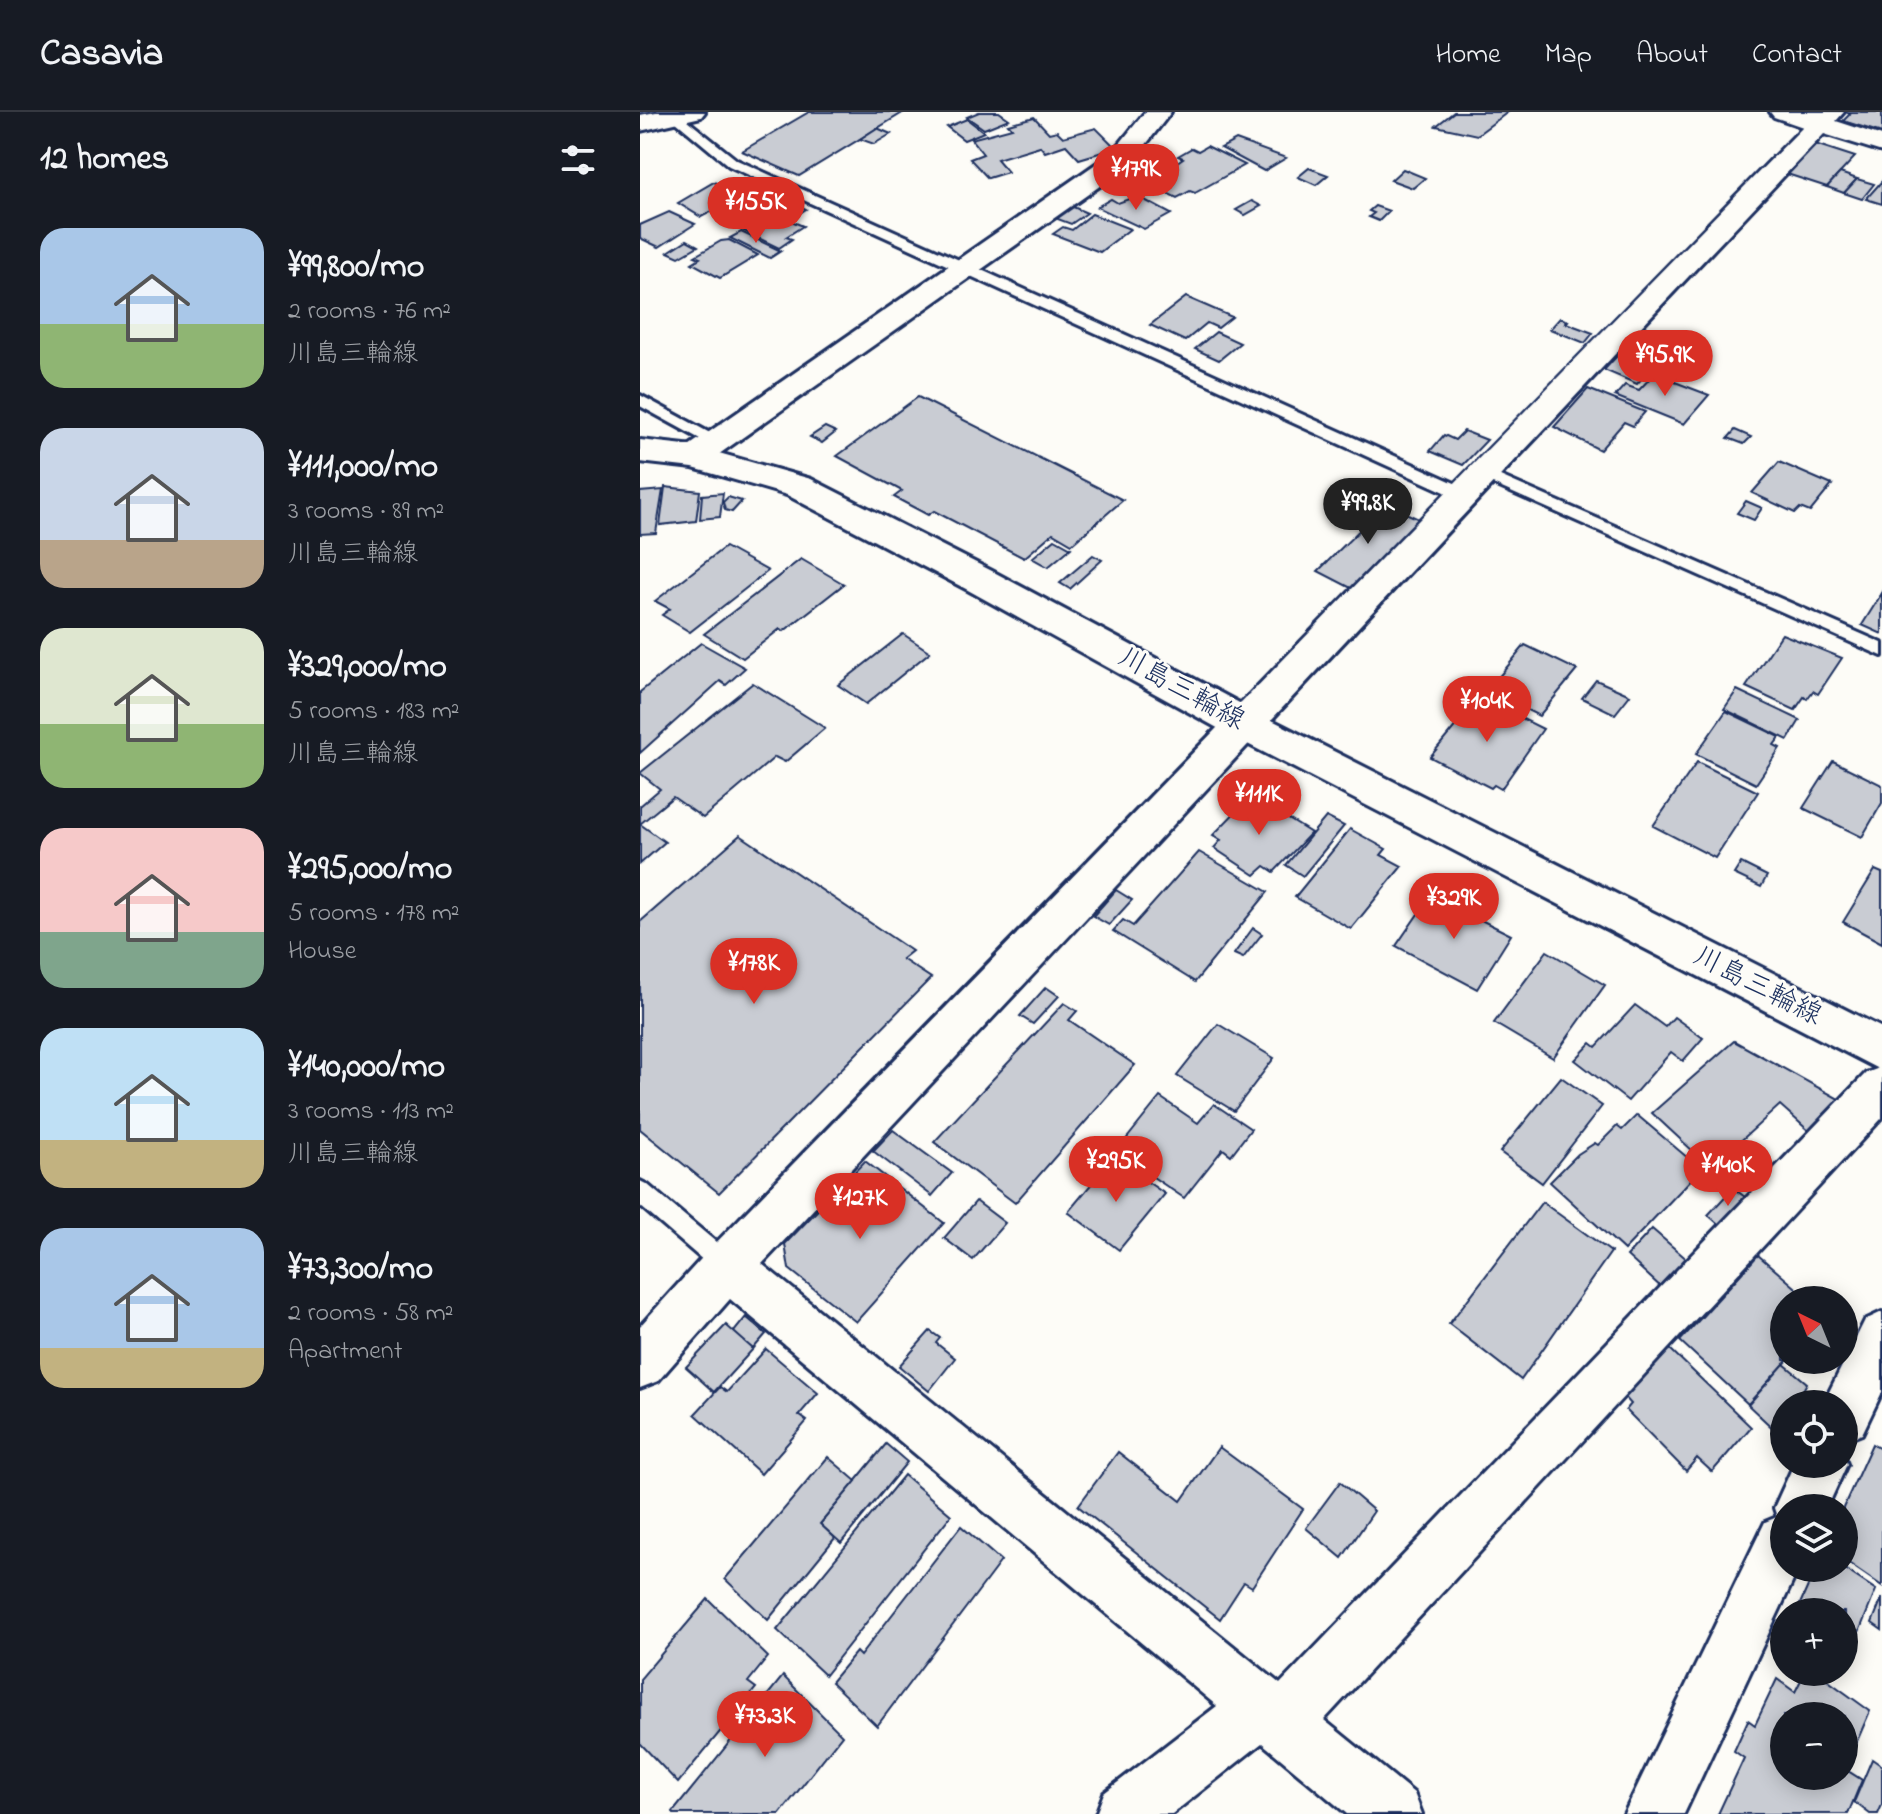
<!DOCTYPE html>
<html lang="en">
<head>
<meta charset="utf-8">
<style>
	:root { --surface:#171b24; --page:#242831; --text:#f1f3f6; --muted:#9ea1a6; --line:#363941; --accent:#d93025 }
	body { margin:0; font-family:"Indie Flower","Klee One",sans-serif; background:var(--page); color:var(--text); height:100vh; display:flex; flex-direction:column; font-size:30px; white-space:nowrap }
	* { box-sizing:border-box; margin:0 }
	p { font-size:26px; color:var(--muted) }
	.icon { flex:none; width:44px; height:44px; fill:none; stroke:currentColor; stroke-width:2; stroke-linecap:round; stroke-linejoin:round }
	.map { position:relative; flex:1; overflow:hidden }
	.side { display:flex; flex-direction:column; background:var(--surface); width:640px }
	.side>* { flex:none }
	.needle { width:52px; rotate:317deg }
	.fabs { position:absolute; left:1130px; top:1174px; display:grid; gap:16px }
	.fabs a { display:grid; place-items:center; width:88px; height:88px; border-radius:50%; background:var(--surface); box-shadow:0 4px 20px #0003; font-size:40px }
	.price { position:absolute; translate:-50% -68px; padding:0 18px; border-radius:28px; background:var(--accent); color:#fff; font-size:26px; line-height:52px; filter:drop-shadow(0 2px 4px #0008) }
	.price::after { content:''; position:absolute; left:50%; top:48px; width:24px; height:18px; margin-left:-12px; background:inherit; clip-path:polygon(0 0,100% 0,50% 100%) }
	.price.selected { background:#222; color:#fff }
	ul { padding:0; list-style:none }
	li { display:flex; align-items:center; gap:24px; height:200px; padding:0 40px }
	li span { display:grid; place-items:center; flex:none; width:224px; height:160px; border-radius:24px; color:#555 }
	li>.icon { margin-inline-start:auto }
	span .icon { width:96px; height:96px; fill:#fffc; stroke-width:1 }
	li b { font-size:34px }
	h2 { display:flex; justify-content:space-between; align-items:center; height:96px; padding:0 40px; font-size:34px }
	header { display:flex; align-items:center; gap:48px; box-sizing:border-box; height:112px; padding:0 40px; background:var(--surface); border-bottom:2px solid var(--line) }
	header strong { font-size:38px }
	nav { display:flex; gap:44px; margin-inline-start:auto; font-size:28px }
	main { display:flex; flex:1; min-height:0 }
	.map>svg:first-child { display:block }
</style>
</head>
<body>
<header>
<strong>Casavia</strong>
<nav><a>Home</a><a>Map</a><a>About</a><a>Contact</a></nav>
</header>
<main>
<section class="side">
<h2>12 homes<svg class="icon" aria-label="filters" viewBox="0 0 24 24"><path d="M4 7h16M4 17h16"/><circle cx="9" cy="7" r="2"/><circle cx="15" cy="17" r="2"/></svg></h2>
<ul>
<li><span style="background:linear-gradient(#a9c7e8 60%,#8fb573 0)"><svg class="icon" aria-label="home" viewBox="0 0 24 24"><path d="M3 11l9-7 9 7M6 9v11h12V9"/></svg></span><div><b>¥99,800/mo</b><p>2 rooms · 76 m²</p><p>川島三輪線</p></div></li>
<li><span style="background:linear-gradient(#c9d6e8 70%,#b9a48a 0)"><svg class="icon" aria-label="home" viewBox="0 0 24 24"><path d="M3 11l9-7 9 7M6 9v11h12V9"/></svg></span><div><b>¥111,000/mo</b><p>3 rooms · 89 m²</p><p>川島三輪線</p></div></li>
<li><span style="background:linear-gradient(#dfe7d0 60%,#8fb573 0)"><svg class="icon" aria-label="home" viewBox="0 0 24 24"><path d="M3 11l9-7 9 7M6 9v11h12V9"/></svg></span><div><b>¥329,000/mo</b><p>5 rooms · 183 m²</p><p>川島三輪線</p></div></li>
<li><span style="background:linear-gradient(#f6c9c9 65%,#7fa58c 0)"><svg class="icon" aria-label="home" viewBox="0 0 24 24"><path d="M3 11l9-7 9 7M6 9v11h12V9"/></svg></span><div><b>¥295,000/mo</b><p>5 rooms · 178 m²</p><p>House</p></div></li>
<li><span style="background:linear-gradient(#bfe0f5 70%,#c2b280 0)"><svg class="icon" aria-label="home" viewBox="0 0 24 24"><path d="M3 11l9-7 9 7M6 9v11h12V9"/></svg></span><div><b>¥140,000/mo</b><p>3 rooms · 113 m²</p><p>川島三輪線</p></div></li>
<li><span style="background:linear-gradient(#a9c7e8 75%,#c2b280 0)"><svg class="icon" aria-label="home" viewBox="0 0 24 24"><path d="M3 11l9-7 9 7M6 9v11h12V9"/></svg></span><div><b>¥73,300/mo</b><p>2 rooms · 58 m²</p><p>Apartment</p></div></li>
</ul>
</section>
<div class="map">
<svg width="1242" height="1702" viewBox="0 0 1242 1702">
	<rect width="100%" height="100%" fill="#fdfcf7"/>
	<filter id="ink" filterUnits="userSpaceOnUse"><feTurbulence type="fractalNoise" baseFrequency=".0125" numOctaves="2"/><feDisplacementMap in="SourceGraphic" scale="16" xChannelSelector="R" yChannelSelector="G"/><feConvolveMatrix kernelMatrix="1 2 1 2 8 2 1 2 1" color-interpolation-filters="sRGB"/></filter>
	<g filter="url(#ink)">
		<g fill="#c9ccd3" stroke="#1b2f5e" stroke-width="2" fill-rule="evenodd">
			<path d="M 169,0 L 264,0 L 159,64 L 102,39 Z"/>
			<path d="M 339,0 L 359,0 L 369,7 L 344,17 L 327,5 Z"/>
			<path d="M 814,0 L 868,0 L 837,23 L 796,14 Z"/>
			<path d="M 1242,0 L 1242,21 L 1203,9 L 1210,2 L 1206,0 Z"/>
			<path d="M 394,5 L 409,21 L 417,19 L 423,25 L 456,16 L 476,36 L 439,47 L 426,33 L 405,40 L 400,34 L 357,47 L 368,60 L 348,66 L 330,47 L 343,42 L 331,27 L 372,16 L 368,12 Z"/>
			<path d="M 327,7 L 344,20 L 324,28 L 307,15 Z"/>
			<path d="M 237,16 L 251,22 L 234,32 L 220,27 Z"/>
			<path d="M 596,28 L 646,46 L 624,59 L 581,36 Z"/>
			<path d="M 1175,32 L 1215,45 L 1187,75 L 1147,62 Z"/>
			<path d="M 567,34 L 605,53 L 555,81 L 550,79 L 537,86 L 506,71 L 543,46 L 538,44 L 552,36 L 558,39 Z"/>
			<path d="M 669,56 L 688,63 L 676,73 L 658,65 Z"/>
			<path d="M 763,57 L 785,66 L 773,76 L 751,68 Z"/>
			<path d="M 1200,61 L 1217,67 L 1204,81 L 1187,75 Z"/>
			<path d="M 1217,67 L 1234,72 L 1222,87 L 1204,81 Z"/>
			<path d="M 1242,69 L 1242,92 L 1226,87 Z"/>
			<path d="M 74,70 L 102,84 L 61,105 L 38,91 Z"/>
			<path d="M 497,84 L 531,102 L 504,117 L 457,95 L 471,87 L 478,91 Z"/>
			<path d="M 612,89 L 621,94 L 605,103 L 596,98 Z"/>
			<path d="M 157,92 L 166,97 L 149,108 L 163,114 L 146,125 L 152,127 L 139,136 L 102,118 L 142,94 L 149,97 Z"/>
			<path d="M 431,94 L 447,101 L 431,112 L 415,106 Z"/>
			<path d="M 735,94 L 749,99 L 739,109 L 729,105 L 734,101 L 729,99 Z"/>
			<path d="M 29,100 L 55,112 L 19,135 L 0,126 L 0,113 Z"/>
			<path d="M 452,102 L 490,117 L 460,140 L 413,122 L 423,115 L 432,118 Z"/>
			<path d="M 101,120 L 141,139 L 130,146 L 90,126 Z"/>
			<path d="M 47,128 L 58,134 L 39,145 L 28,140 Z"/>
			<path d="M 89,128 L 118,143 L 80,166 L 52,151 L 60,146 L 55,144 L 81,129 Z"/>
			<path d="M 546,185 L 592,205 L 578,216 L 567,211 L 545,229 L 510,213 Z"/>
			<path d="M 920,206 L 928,209 L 926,211 L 953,221 L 945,231 L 910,217 Z"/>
			<path d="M 576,220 L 600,231 L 579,248 L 555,237 Z"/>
			<path d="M 977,244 L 1010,257 L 997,272 L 964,258 Z"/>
			<path d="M 1014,262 L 1069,283 L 1044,312 L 975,284 L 985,273 L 999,278 Z"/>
			<path d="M 948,277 L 1005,300 L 993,314 L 984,310 L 960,338 L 914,315 Z"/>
			<path d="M 278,285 L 483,388 L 432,432 L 413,421 L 384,446 L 294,399 L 288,403 L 254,385 L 262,379 L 197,344 Z"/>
			<path d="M 185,315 L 196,320 L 182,331 L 170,325 Z"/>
			<path d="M 1095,318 L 1111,325 L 1104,332 L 1088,326 Z"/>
			<path d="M 824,319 L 847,328 L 823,353 L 790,339 L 804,323 L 815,328 Z"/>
			<path d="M 1139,350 L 1192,373 L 1170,400 L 1160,396 L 1155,401 L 1112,381 Z"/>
			<path d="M 25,375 L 60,379 L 56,409 L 20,413 Z"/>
			<path d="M 23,378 L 16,421 L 0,422 L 0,380 Z"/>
			<path d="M 83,381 L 80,405 L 60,407 L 62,383 Z"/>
			<path d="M 88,385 L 102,389 L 92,400 L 85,398 L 83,390 Z"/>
			<path d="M 1106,389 L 1122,396 L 1114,408 L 1097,401 Z"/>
			<path d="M 746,392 L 779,407 L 711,476 L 678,459 Z"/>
			<path d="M 415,427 L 431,436 L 408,455 L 392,446 Z"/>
			<path d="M 85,435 L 128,459 L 50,520 L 22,503 L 30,497 L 15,489 Z"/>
			<path d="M 453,443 L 462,448 L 430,477 L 420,471 Z"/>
			<path d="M 161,447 L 204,472 L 144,519 L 140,517 L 103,546 L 64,522 Z"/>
			<path d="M 1242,481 L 1242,522 L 1222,513 Z"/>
			<path d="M 263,522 L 290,540 L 226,592 L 198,573 Z"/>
			<path d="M 1142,522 L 1202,546 L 1178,582 L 1173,579 L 1167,587 L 1164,585 L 1155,598 L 1106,575 Z"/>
			<path d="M 61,531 L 105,556 L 86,573 L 80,569 L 0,641 L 0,580 Z"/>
			<path d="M 885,533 L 937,558 L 899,604 L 848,578 Z"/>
			<path d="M 956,568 L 990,583 L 975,602 L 942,586 Z"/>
			<path d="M 113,571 L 185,616 L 145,650 L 135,645 L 63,706 L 33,685 L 0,712 L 0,694 L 20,677 L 0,661 Z"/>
			<path d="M 1097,578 L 1160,608 L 1148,628 L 1084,597 Z"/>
			<path d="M 839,585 L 903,617 L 861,677 L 854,673 L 851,676 L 790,645 Z"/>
			<path d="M 1086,599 L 1140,625 L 1134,633 L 1140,636 L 1116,672 L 1056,642 Z"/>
			<path d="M 1193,649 L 1242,673 L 1242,691 L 1222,725 L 1163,696 Z"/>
			<path d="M 1057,650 L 1118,680 L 1075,746 L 1013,714 Z"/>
			<path d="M 611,684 L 671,721 L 634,760 L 625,754 L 615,763 L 574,736 L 581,728 L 573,723 Z"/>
			<path d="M 686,705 L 704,714 L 663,764 L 646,753 Z"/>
			<path d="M 0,712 L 25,730 L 0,752 Z"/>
			<path d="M 710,717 L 746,737 L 741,743 L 762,754 L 711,817 L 655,785 Z"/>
			<path d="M 100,723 L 272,839 L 262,847 L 291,866 L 79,1081 L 0,1017 L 0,810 Z"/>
			<path d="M 559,740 L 628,780 L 555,870 L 473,819 L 483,808 L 493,814 Z"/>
			<path d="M 1101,751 L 1127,764 L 1121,775 L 1094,762 Z"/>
			<path d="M 1235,758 L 1242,761 L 1242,831 L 1203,810 Z"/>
			<path d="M 476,778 L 492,788 L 469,813 L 453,804 Z"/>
			<path d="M 791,783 L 871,823 L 837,877 L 756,834 Z"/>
			<path d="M 613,816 L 622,822 L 603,846 L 594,842 Z"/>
			<path d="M 907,839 L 965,873 L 913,946 L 854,911 Z"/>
			<path d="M 406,875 L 419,884 L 393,912 L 380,904 Z"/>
			<path d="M 424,891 L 437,899 L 429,908 L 495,953 L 375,1091 L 294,1030 Z"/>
			<path d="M 995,893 L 1025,915 L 1034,905 L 1063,926 L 1043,949 L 1031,940 L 988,989 L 935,948 L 951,931 L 956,935 Z"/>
			<path d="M 578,912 L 634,946 L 594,999 L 537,964 Z"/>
			<path d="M 1094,929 L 1199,987 L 1170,1020 L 1140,993 L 1071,1056 L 1012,1001 Z"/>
			<path d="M 921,965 L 962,994 L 902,1071 L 860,1040 Z"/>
			<path d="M 520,985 L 558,1011 L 574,992 L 611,1017 L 591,1043 L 583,1037 L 544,1086 L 476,1040 Z"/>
			<path d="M 997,1003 L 1061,1057 L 984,1138 L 910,1070 L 938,1042 L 955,1031 L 958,1033 L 977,1014 L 982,1018 Z"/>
			<path d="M 253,1018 L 312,1061 L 292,1084 L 233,1039 Z"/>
			<path d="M 473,1046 L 525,1082 L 479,1138 L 428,1100 Z"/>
			<path d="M 225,1049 L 304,1111 L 216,1210 L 149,1157 L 145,1132 Z"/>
			<path d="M 1093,1076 L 1109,1088 L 1083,1116 L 1068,1103 Z"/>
			<path d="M 336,1089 L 365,1111 L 333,1148 L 304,1126 Z"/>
			<path d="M 902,1090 L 971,1140 L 881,1268 L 809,1212 Z"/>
			<path d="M 1012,1117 L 1049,1149 L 1023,1177 L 987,1144 Z"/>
			<path d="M 1118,1143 L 1170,1188 L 1144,1188 L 1144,1248 L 1148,1248 L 1108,1292 L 1040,1229 Z"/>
			<path d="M 106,1205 L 126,1222 L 113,1237 L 93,1221 Z"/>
			<path d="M 86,1213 L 113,1237 L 74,1280 L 46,1255 Z"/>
			<path d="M 290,1219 L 300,1226 L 296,1231 L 315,1246 L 289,1279 L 259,1254 Z"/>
			<path d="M 1028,1235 L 1111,1315 L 1072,1360 L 1057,1346 L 1046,1359 L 986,1298 L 991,1292 L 983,1283 Z"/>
			<path d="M 126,1237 L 178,1281 L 159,1303 L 167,1309 L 121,1362 L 55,1302 L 80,1275 L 87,1280 Z"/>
			<path d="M 1144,1252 L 1167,1271 L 1155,1292 L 1144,1292 L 1144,1312 L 1139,1322 L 1108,1293 Z"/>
			<path d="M 246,1332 L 267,1350 L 201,1431 L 180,1412 Z"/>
			<path d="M 1232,1332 L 1242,1338 L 1242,1474 L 1204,1448 L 1203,1396 Z"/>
			<path d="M 579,1335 L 663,1397 L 612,1475 L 604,1470 L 580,1507 L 438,1394 L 478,1340 L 541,1389 Z"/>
			<path d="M 188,1345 L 216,1369 L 180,1412 L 195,1426 L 128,1508 L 85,1467 Z"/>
			<path d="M 264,1363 L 311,1403 L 185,1563 L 137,1518 Z"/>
			<path d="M 700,1370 L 734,1399 L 702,1446 L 666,1416 Z"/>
			<path d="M 321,1414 L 361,1449 L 237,1614 L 191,1570 L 216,1540 L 220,1544 Z"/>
			<path d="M 1176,1456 L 1203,1456 L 1236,1478 L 1215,1530 L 1204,1522 L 1204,1500 L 1172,1500 L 1160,1492 Z"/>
			<path d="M 1242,1486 L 1242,1518 L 1232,1511 Z"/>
			<path d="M 68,1487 L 128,1545 L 108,1570 L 116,1576 L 38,1671 L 0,1631 L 0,1567 Z"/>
			<path d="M 1165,1560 L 1176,1560 L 1230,1599 L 1205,1657 L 1222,1668 L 1208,1702 L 1078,1702 L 1104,1646 L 1094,1639 L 1108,1608 L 1115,1613 L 1137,1567 L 1155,1580 ZM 1144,1604 L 1204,1604 L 1204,1664 L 1144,1664 Z"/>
			<path d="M 143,1564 L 202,1623 L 140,1702 L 34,1702 L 33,1700 Z"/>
			<path d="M 1232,1647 L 1242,1654 L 1242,1693 L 1238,1702 L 1230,1702 L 1214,1690 Z"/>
		</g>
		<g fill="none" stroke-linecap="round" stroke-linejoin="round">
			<defs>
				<g id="lane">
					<path d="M 24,0 L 37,0 L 97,48 L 828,377 L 830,381 L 828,385 L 816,385 L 89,54 Z"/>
					<path d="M 0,283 L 81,327 L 84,330 L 81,333 L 71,333 L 0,294 Z"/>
					<path d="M 842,356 L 1242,531 L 1242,544 L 837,365 L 837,357 Z"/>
					<path d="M 0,1069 L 8,1073 L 95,1146 L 98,1154 L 95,1162 L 87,1165 L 79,1162 L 0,1094 Z"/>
				</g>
				<g id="street">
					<path d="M 16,0 L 65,0 L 61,5 L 0,19 L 0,3 Z"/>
					<path d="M 505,0 L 531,0 L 491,52 L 65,352 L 54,355 L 43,352 L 38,345 L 43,338 L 473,40 Z"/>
					<path d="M 1130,0 L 1204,0 L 1196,9 L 1242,24 L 1242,40 L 1184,22 C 827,396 476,775 122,1152 L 640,1572 L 1226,961 L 1242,955 L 1242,1006 L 684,1608 L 774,1681 L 782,1702 L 707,1702 L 622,1631 L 532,1702 L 456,1702 L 464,1681 L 577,1594 L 90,1187 L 18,1269 L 0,1276 L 0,1214 L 70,1137 C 435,764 797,387 1163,15 L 1134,5 Z"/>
					<path d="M 1242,1200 L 1242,1280 L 1222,1322 L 1204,1329 L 1204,1292 L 1183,1292 L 1225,1208 Z"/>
					<path d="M 1204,1345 L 1207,1352 L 1187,1396 L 1144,1396 L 1144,1456 L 1159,1456 L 1044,1702 L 984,1702 L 1125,1410 L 1137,1405 L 1134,1396 L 1154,1352 L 1204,1352 Z"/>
				</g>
				<path id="primary" d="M 0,328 L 54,334 L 171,367 L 352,459 L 620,602 L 1242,916 L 1242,959 L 592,624 L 326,477 L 147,383 L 53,356 L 0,350 Z"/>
			</defs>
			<use href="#lane" stroke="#1b2f5e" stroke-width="6"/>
			<use href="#street" stroke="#1b2f5e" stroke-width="6"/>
			<use href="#primary" stroke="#1b2f5e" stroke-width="6"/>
			<use href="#lane" fill="#fdfcf7" fill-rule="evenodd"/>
			<use href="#street" fill="#fdfcf7" fill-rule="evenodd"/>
			<use href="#primary" fill="#fdfcf7" fill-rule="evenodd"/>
		</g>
	</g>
	<g text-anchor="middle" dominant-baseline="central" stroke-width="6" stroke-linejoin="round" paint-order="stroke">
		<g font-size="28" fill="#1b2f5e" stroke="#fdfcf7">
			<text transform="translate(541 578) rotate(29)">川島三輪線</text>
			<text transform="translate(1117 875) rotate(27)">川島三輪線</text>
		</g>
	</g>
</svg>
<div class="fabs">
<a><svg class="needle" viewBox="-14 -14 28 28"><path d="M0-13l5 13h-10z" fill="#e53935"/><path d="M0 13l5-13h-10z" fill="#9ea1a6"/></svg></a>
<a><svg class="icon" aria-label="locate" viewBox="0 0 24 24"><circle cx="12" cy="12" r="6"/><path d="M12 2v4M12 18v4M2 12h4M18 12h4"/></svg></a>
<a><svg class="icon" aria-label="layers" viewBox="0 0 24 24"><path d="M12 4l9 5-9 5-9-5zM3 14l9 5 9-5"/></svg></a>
<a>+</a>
<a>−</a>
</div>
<b class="price" style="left:496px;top:100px">¥179K</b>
<b class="price" style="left:116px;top:133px">¥155K</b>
<b class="price" style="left:1025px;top:286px">¥95.9K</b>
<b class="price selected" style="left:728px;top:434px">¥99.8K</b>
<b class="price" style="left:847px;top:632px">¥104K</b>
<b class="price" style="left:619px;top:725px">¥111K</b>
<b class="price" style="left:814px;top:829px">¥329K</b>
<b class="price" style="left:114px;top:894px">¥178K</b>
<b class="price" style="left:476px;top:1092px">¥295K</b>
<b class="price" style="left:1088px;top:1096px">¥140K</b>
<b class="price" style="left:220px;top:1129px">¥127K</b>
<b class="price" style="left:125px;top:1647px">¥73.3K</b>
</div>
</main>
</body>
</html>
